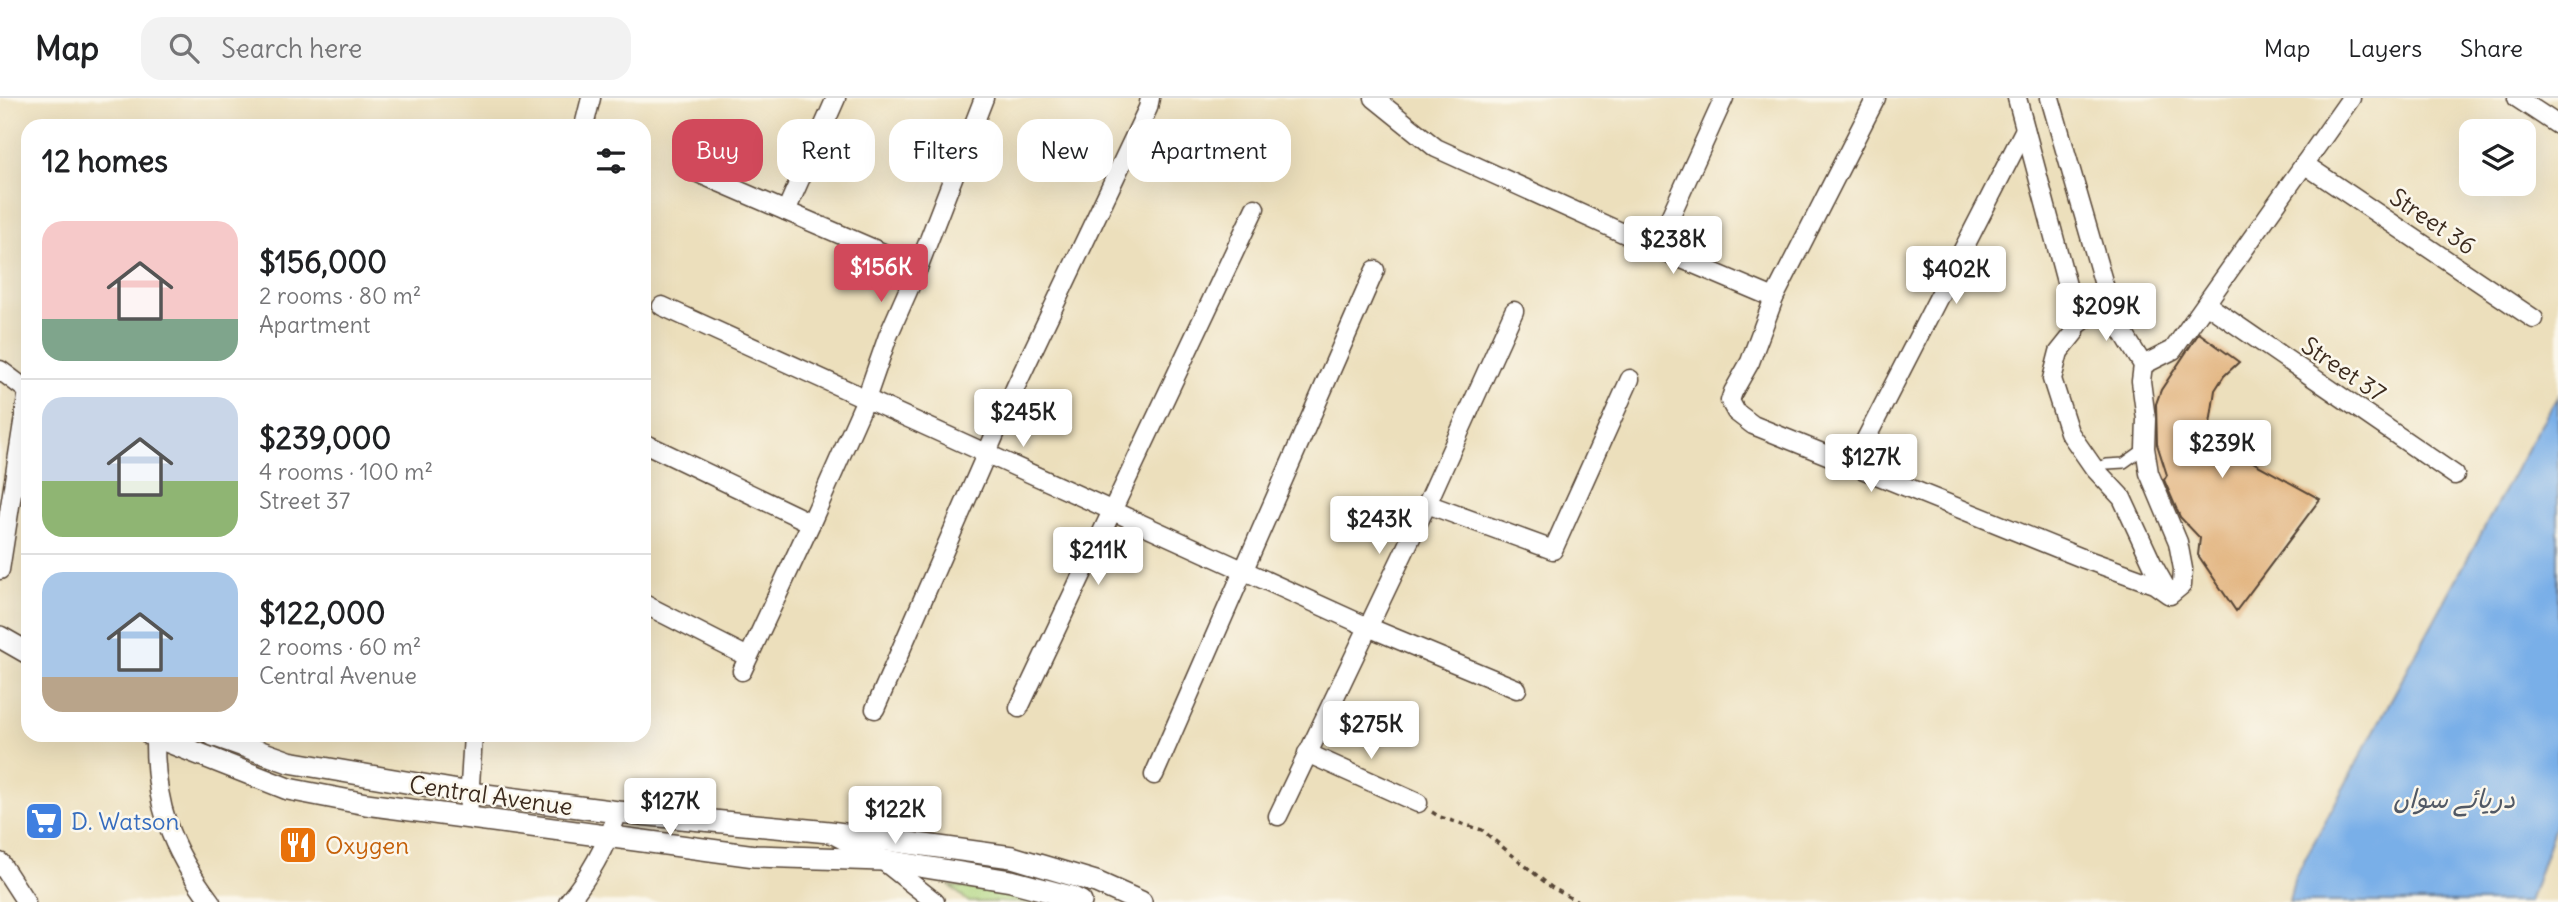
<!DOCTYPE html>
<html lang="en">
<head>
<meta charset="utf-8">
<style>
	:root { --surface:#fff; --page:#f2f2f2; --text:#202124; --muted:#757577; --line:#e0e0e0; --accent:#d1495b }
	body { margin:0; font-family:Delius,"Playpen Sans Arabic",sans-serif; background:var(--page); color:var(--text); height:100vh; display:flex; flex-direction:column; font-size:26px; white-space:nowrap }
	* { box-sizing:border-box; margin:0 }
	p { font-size:23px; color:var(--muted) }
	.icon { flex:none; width:38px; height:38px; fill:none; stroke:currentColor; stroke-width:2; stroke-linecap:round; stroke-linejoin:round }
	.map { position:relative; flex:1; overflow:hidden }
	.side { position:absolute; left:21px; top:21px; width:630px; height:623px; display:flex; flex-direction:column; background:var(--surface); border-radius:21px; box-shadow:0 7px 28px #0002 }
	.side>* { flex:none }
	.top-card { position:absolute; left:672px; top:21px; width:665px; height:63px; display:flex; gap:14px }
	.tools { position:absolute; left:2459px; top:21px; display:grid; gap:14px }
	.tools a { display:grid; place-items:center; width:77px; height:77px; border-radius:14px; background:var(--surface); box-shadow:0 7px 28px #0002; font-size:35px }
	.price { position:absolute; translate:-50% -60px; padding:0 16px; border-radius:7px; background:#fff; color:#222; font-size:23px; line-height:46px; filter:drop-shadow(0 2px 4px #0008) }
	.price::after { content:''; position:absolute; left:50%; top:42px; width:21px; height:16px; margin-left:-10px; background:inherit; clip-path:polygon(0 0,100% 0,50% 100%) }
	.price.current { background:var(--accent); color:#fff }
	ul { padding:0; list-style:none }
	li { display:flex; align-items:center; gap:21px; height:175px; padding:0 21px }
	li+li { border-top:2px solid var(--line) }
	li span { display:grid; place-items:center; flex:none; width:196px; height:140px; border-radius:21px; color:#555 }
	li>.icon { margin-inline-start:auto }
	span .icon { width:84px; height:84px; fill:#fffc; stroke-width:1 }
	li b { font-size:30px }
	h2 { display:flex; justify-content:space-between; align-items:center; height:84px; padding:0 21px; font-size:30px }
	.tag { padding:0 24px; border-radius:21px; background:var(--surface); box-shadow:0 7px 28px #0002; font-size:24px; line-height:63px }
	.tag.current { background:var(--accent); color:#fff }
	header { display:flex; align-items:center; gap:42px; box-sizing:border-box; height:98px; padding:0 35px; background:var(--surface); border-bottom:2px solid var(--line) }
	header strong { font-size:33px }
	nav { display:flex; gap:38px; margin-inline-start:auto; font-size:24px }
	.search { width:490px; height:63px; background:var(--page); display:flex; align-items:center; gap:18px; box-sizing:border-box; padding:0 24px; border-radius:21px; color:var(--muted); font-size:26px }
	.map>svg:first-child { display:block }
</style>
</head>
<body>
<header>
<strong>Map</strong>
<div class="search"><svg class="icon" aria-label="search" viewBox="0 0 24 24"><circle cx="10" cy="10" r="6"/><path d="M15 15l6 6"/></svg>Search here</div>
<nav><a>Map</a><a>Layers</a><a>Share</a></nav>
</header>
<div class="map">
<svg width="2558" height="804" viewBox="0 0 2558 804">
	<rect width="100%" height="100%" fill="#fbf7ec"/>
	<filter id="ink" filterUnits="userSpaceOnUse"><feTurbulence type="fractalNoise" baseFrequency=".0143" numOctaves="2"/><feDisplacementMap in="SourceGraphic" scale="14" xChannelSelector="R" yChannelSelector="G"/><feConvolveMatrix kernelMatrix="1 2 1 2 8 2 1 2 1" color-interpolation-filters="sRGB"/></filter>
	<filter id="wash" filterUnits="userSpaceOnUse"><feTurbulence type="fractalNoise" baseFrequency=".00686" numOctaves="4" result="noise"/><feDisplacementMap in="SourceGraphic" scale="28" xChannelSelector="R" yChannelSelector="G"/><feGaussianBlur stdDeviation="1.57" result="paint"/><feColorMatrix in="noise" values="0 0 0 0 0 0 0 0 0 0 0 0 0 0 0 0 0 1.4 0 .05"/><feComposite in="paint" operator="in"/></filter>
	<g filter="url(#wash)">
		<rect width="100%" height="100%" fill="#ecdfbc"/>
		<path fill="#afd57f" stroke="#75804e" stroke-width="2" d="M 950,788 L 979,791 L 1048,804 L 969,804 Z"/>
		<path fill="#79afe8" stroke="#5a6c83" stroke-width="2" d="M 2558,298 L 2558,720 L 2529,804 L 2289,804 L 2294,781 L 2535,336 Z"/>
		<g id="blocks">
			<path fill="#e2b47f" d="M 2199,235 L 2239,264 L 2224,278 L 2215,292 L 2209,333 L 2256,366 L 2320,401 L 2236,513 L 2198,457 L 2200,440 L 2180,419 L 2164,382 L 2167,377 L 2157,346 L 2156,306 L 2161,292 Z"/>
		</g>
	</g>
	<g filter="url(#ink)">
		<use href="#blocks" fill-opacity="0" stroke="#564536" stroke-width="2"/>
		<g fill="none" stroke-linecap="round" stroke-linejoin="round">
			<defs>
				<g id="service">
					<path d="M 2075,234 L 2096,219 L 2113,218"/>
					<path d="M 2094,370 L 2107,366 L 2124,365 L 2145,350"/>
				</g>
				<g id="minor">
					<path d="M 1374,0 L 1436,50 L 1656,150 L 1774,200 L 1876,0"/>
					<path d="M 2017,0 L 2073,210 L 2075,234 L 2059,254 L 2052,281 L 2069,334 L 2094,370 L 2122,400 L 2153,467 L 2170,497 L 2182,487 L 2183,471 L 2178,444 L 2149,375 L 2145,350 L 2146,321 L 2141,283 L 2143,267 L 2113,218 L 2050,0"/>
					<path d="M 2517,0 L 2558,27"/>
					<path d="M 584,28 L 591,0"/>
					<path d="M 2304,66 L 2534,221"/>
					<path d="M 684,69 L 918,170"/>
					<path d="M 786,113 L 836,0"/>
					<path d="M 1656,150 L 1724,0"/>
					<path d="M 1774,200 L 1750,264 L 1733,294 L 1730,303 L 1736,314 L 1753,327 L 2082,460 L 2154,486 L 2168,496"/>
					<path d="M 2206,206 L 2455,377"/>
					<path d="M 662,208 L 1368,529 L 1517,591"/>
					<path d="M 2143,267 L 2173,252 L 2351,0"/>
					<path d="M 0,272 L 28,293"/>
					<path d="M 644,345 L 811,425"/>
					<path d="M 1852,368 L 2025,31"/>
					<path d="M 1427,406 L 1553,452 L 1630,281"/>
					<path d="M 0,472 L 28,293"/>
					<path d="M 644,506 L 748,559"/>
					<path d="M 742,573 L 811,425 L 866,301 L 888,238 L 918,170 L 984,0"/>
					<path d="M 1019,610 L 1255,110"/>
					<path d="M 875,611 L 1016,288 L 1148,10 L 1150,0"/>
					<path d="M 155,637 C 154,705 170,750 211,804"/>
					<path d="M 1307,655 L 1418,705"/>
					<path d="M 1154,677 L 1375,172"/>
					<path d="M 1278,718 L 1427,406 L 1514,213"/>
					<path d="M 468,720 L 473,637"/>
					<path d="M 836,738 L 882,762 L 935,804"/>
					<path d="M 0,764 L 26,804"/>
					<path d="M 568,804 C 591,777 606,748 618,714"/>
				</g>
				<g id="tertiary">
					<path d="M 0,539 L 28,555"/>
					<path d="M 151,637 L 288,691 L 366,706 L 755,758 L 882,762 L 1011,783 L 1071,799 L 1081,804"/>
					<path d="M 213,637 L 289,664 L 470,695 L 618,714 L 829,734 L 1012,759 L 1096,784 L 1141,804"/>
				</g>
			</defs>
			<use href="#service" stroke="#564536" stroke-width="12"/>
			<use href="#minor" stroke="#564536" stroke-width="21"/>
			<use href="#tertiary" stroke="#564536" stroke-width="24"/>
			<path stroke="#564536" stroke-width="3.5" stroke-dasharray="5 5" stroke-linecap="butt" d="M 1432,714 L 1440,719 L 1482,732 L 1551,789 L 1578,804"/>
			<use href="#service" stroke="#fff" stroke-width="9"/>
			<use href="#minor" stroke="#fff" stroke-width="18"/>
			<use href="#tertiary" stroke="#fff" stroke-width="21"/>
		</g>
	</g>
	<defs>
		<symbol id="supermarket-square" viewBox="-11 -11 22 22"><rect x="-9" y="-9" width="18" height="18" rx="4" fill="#3f7fe0" stroke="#fbf7ec"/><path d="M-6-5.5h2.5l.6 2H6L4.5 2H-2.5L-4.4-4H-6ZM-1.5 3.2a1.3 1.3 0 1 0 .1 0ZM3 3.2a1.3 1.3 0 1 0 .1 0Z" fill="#fff"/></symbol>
		<symbol id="restaurant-square" viewBox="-11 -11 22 22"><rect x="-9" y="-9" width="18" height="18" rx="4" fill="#e8710a" stroke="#fbf7ec"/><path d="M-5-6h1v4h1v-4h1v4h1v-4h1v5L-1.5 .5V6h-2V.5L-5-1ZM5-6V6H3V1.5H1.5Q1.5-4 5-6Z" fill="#fff"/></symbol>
	</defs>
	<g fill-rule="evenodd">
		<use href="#supermarket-square" x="22" y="701" width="44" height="44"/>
		<use href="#restaurant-square" x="276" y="725" width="44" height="44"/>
	</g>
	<g text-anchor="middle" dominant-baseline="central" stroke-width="5" stroke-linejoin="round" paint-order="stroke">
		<g font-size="24" fill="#3b2a1e" stroke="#fbf7ec">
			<text transform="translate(2433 123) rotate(34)">Street 36</text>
			<text transform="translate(2344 271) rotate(34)">Street 37</text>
			<text transform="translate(491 697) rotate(8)">Central Avenue</text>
		</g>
		<g font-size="24" fill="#366cbe" stroke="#fbf7ec" text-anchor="start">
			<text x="71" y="723">D. Watson</text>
		</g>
		<g font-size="24" fill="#c56008" stroke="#fbf7ec" text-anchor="start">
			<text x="325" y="747">Oxygen</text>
		</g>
		<g font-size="26" font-style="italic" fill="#515965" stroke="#fbf7ec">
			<text x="2454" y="700">دریائے سواں</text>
		</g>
	</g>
</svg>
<div class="tools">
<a><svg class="icon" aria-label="layers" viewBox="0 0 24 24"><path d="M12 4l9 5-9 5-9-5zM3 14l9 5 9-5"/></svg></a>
</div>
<b class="price" style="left:1673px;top:178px">$238K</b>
<b class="price current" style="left:881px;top:206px">$156K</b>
<b class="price" style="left:1956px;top:208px">$402K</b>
<b class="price" style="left:2106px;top:245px">$209K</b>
<b class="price" style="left:1023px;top:351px">$245K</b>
<b class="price" style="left:2222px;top:382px">$239K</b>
<b class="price" style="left:1871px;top:396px">$127K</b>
<b class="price" style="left:1379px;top:458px">$243K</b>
<b class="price" style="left:1098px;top:489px">$211K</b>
<b class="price" style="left:1371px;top:663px">$275K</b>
<b class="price" style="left:670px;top:740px">$127K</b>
<b class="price" style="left:895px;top:748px">$122K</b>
<div class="top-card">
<a class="tag current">Buy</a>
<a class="tag">Rent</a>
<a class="tag">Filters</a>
<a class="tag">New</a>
<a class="tag">Apartment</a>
</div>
<section class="side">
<h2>12 homes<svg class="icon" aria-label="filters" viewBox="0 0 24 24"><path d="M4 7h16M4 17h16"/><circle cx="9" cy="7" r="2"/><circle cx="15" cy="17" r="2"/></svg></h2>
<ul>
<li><span style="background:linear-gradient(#f6c9c9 70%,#7fa58c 0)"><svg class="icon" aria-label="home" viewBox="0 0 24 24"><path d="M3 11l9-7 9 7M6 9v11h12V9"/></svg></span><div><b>$156,000</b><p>2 rooms · 80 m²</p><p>Apartment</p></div></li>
<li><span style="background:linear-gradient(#c9d6e8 60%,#8fb573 0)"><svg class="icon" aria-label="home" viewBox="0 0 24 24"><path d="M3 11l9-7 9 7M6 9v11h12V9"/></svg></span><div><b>$239,000</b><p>4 rooms · 100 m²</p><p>Street 37</p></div></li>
<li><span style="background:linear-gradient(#a9c7e8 75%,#b9a48a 0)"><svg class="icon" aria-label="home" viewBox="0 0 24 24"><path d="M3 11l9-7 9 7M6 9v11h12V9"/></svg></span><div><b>$122,000</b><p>2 rooms · 60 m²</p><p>Central Avenue</p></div></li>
</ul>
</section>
</div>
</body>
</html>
